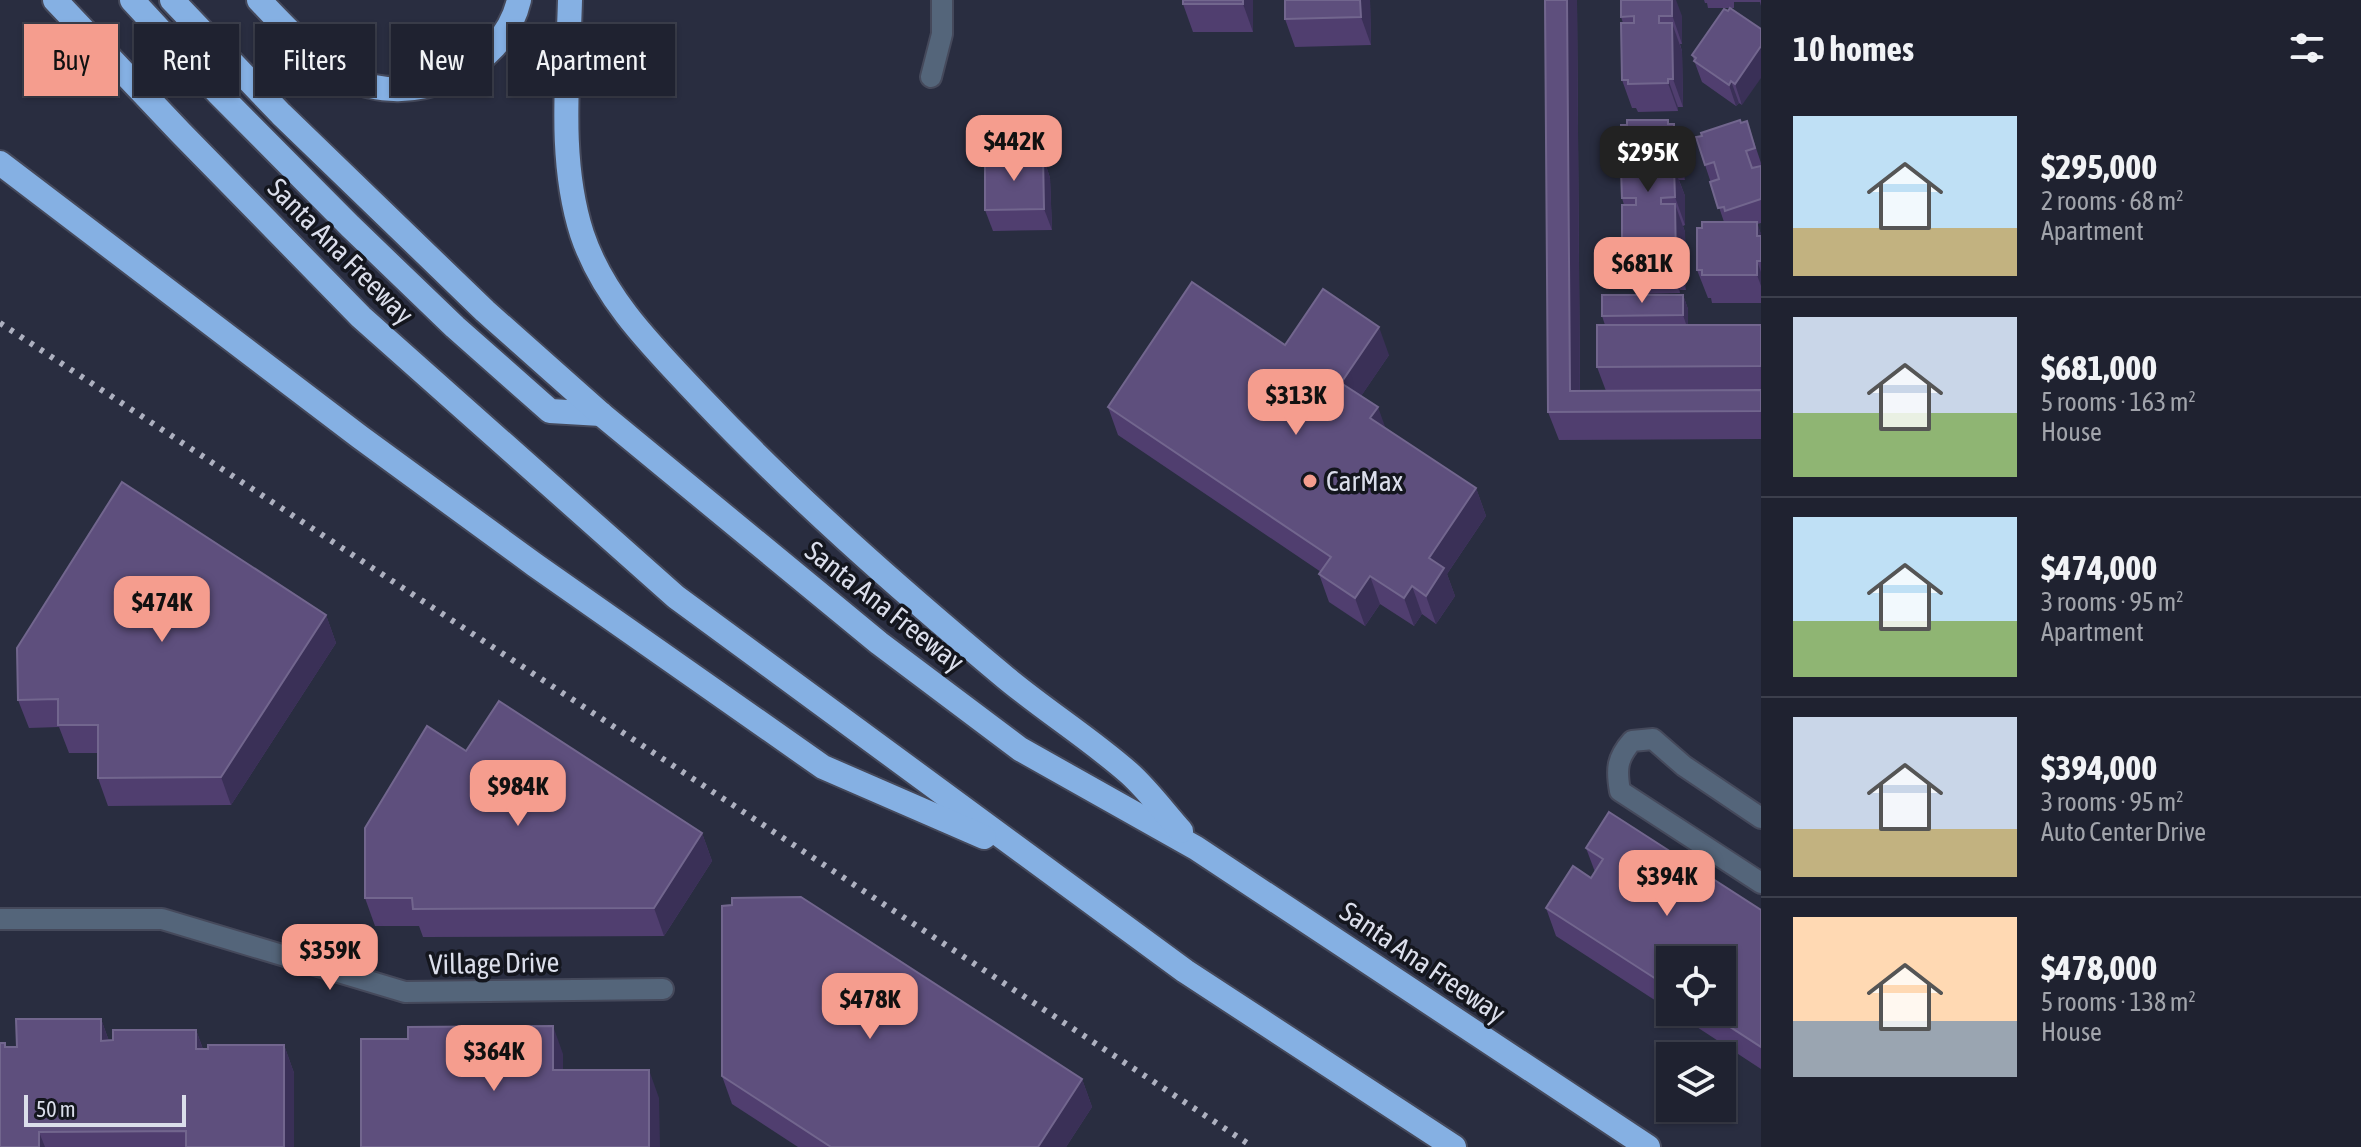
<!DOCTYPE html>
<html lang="en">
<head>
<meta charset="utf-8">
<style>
	:root { --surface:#1f2230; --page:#2c2f3c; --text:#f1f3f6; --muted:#a1a4ab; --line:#3c3f4c; --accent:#f59d8e }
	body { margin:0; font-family:"Asap Condensed",sans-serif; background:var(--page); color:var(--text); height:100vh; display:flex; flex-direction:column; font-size:30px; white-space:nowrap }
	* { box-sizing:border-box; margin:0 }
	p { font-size:26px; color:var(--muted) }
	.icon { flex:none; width:44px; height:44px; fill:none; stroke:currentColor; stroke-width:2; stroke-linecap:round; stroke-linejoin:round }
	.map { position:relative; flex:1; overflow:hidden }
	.drawer { display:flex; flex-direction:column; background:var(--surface); width:600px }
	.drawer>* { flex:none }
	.banner { position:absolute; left:24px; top:24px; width:760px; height:72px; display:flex; gap:16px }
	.buttons { position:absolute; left:1656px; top:946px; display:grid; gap:16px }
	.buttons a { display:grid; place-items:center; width:80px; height:80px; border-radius:0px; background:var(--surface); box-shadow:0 2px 6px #0004,0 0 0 2px var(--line); font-size:40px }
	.scale { position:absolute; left:24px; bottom:20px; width:162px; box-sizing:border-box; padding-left:8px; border:4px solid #dbdeeb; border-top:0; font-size:22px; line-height:28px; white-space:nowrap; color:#dbdeeb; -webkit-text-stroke:6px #14161e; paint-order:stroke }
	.price { position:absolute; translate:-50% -68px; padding:0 18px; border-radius:16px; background:var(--accent); color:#111; font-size:26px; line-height:52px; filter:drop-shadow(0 2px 4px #0008) }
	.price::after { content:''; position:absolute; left:50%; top:48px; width:24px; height:18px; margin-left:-12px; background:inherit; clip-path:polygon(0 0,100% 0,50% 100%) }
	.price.selected { background:#222; color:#fff }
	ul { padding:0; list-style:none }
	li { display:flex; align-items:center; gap:24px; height:200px; padding:0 32px }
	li+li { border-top:2px solid var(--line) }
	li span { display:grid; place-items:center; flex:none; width:224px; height:160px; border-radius:0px; color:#555 }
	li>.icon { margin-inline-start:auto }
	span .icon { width:96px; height:96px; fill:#fffc; stroke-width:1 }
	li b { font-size:34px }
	h2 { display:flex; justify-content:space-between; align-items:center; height:96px; padding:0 32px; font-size:34px }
	.tag { padding:0 28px; border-radius:0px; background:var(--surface); box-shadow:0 2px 6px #0004,0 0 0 2px var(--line); font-size:28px; line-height:72px }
	.tag.selected { background:var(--accent); color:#111 }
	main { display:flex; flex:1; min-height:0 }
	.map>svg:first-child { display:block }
</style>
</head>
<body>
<main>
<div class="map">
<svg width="1761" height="1147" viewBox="0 0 1761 1147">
	<rect width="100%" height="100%" fill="#292d40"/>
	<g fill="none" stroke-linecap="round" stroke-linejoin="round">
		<defs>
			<g id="street">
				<path d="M 931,77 L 942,34 L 942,0"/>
				<path d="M 1761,818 L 1684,766 L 1653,739 L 1632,741 C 1617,758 1616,769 1620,791 L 1761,883"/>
				<path d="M 0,919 L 162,919 L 405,992 L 663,989"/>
			</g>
			<g id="highway">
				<path d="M 55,0 L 180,132 L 361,317 L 676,597 L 1185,971 L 1454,1147"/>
				<path d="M 132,0 L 219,94 L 350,226 L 455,327 L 550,411 L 601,414"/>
				<path d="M 172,0 L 281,114 L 485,311 L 601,414 L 879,643 L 1020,749 L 1196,848 L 1648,1147"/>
				<path d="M 259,0 C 284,26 315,60 347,77 C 410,111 503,70 519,0"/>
				<path d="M 570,0 C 568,77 558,159 582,234 C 604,300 655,349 702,399 C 795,497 896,586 1000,673 C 1041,708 1088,737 1129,773 C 1148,790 1164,812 1181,831"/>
				<path d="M 0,163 L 360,437 L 535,565 L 823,767 L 984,837"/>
			</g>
		</defs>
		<use href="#street" stroke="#45495b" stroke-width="24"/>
		<use href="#highway" stroke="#45495b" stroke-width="28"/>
		<use href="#street" stroke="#54657a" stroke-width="20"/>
		<use href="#highway" stroke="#85b0e3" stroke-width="24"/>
		<path stroke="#aeb1c0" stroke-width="6" stroke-dasharray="4 8" stroke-linecap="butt" d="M 0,323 L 1253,1147"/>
	</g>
	<g fill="#503e6f">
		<path d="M 1253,0 L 1253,32 L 1193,32 L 1183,4 Z"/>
		<path d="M 1370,0 L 1371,45 L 1295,47 L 1285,19 Z"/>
		<path d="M 1545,0 L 1577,0 L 1580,391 L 1606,391 L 1597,367 L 1605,325 L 1602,316 L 1683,295 L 1688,309 L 1688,325 L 1761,325 L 1761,439 L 1559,440 L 1548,412 Z"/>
		<path d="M 1704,0 L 1761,0 L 1761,6 L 1760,2 L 1734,2 L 1734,8 L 1708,8 L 1707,3 L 1705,3 Z"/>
		<path d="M 1724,9 L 1742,105 L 1739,103 L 1736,106 L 1702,82 L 1692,55 Z"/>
		<path d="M 1682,16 L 1682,44 L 1680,44 L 1682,51 L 1683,107 L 1678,107 L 1678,111 L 1638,112 L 1636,108 L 1632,108 L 1622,80 L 1623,23 L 1621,17 Z"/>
		<path d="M 1747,121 L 1761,163 L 1761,223 L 1757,224 L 1761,234 L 1761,303 L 1712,303 L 1711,298 L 1708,298 L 1697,270 L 1702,228 L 1724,222 L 1705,165 L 1741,123 Z"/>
		<path d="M 1670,124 L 1684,152 L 1685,180 L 1679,180 L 1685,196 L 1685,225 L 1683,226 L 1685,232 L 1686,290 L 1680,290 L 1680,293 L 1639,294 L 1637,290 L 1632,290 L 1622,262 L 1624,205 L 1622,198 L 1627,170 L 1621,153 Z"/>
		<path d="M 1043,156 L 1050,178 L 1052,230 L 993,231 L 985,210 Z"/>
		<path d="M 1285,345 L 1389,355 L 1361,396 L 1385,428 L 1476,488 L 1486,516 L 1447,574 L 1455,596 L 1436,624 L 1422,614 L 1414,626 L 1380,604 L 1365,626 L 1329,602 L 1319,574 L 1321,572 L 1118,435 L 1108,407 Z"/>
		<path d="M 326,615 L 336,643 L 231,805 L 108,806 L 98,778 L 98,753 L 69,753 L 59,727 L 29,728 L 18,700 Z"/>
		<path d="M 466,751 L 702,833 L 712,861 L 664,936 L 423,937 L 419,926 L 375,926 L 365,898 Z"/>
		<path d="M 1586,848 L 1761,910 L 1761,1069 L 1674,1012 L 1722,1012 L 1670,960 L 1670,1010 L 1556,936 L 1546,908 L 1591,878 L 1595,872 Z"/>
		<path d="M 101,1019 L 109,1041 L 196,1030 L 203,1049 L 284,1045 L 294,1073 L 294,1147 L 0,1147 L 6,1047 L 17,1047 Z"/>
		<path d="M 722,1076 L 1082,1079 L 1092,1107 L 1066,1147 L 798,1147 L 732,1104 Z"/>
	</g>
	<g fill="#3a3057">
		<path d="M 1243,0 L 1253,0 L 1253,32 L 1243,4 Z"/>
		<path d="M 1360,0 L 1370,0 L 1371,45 L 1361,17 Z"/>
		<path d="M 1567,0 L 1577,0 L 1580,412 L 1570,391 Z"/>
		<path d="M 1667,0 L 1676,0 L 1682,16 L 1682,44 Z"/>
		<path d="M 1672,23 L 1682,51 L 1683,107 L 1673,79 Z"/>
		<path d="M 1761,46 L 1761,78 L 1742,105 L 1735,84 Z"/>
		<path d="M 1668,79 L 1678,107 L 1678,111 L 1668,83 Z"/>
		<path d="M 1731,81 L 1739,103 L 1736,106 L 1729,85 Z"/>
		<path d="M 1668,120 L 1674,137 L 1674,124 L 1684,152 L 1685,180 L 1674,152 Z"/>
		<path d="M 1665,152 L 1675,179 L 1674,168 L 1685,196 L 1685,225 L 1665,169 Z"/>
		<path d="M 1043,156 L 1050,178 L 1052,230 L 1044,209 Z"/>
		<path d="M 1675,204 L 1685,232 L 1686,290 L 1676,262 Z"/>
		<path d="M 1757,222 L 1761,234 L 1761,248 L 1757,236 Z"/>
		<path d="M 1757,261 L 1761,272 L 1761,286 L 1757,275 Z"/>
		<path d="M 1670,262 L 1680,290 L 1680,293 L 1670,265 Z"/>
		<path d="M 1683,295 L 1688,309 L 1688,330 L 1683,315 Z"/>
		<path d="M 1379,327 L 1389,355 L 1351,411 L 1341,383 Z"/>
		<path d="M 1378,407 L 1388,435 L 1370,418 Z"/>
		<path d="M 1476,488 L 1486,516 L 1447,574 L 1455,596 L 1436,624 L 1426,596 L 1429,558 Z"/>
		<path d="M 1370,576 L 1380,604 L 1365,626 L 1355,598 Z"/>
		<path d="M 1412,586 L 1422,614 L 1414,626 L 1404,598 Z"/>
		<path d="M 326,615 L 336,643 L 231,805 L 221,777 Z"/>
		<path d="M 702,833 L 712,861 L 664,936 L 654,908 Z"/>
		<path d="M 101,1019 L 111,1047 L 101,1041 Z"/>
		<path d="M 553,1026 L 563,1054 L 563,1098 L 553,1070 Z"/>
		<path d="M 196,1030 L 206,1058 L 196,1049 Z"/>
		<path d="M 284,1045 L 294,1073 L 294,1147 L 284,1147 Z"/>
		<path d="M 649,1070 L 659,1098 L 660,1147 L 649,1147 Z"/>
		<path d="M 1082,1079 L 1092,1107 L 1066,1147 L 1038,1147 Z"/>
		<path d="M 39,1132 L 45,1147 L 39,1147 Z"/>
	</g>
	<g fill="#5e4f7d" stroke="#72668e" stroke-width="2">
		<rect x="1183" y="0" width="60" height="4"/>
		<path d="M 1285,0 L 1360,0 L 1361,17 L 1285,19 Z"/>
		<path d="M 1545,0 L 1567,0 L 1570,391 L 1761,390 L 1761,411 L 1548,412 Z"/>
		<path d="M 1621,0 L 1672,0 L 1672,16 L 1659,16 L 1659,23 L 1672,23 L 1673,79 L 1668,79 L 1668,83 L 1628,84 L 1628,80 L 1622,80 L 1621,23 L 1634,23 L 1634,16 L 1621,17 Z"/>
		<path d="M 1730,8 L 1761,29 L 1761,46 L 1735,84 L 1731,81 L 1729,85 L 1694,61 L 1696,58 L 1692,55 L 1724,9 L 1728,11 Z"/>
		<path d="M 1627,120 L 1668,120 L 1668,124 L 1674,124 L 1674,152 L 1665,152 L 1665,169 L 1674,168 L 1675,197 L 1661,198 L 1661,204 L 1675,204 L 1676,262 L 1670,262 L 1670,265 L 1628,266 L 1628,262 L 1622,262 L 1622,205 L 1636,205 L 1636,198 L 1622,198 L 1621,170 L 1631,170 L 1631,153 L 1621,153 L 1621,125 L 1627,125 Z"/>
		<path d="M 1740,120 L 1741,123 L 1747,121 L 1755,148 L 1746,151 L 1752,168 L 1761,166 L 1761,199 L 1725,211 L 1724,207 L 1718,208 L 1710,182 L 1719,179 L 1714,162 L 1705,165 L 1696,137 L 1702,136 L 1701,133 Z"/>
		<path d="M 1043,156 L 1044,209 L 985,210 L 985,158 Z"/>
		<path d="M 1702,222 L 1757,222 L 1757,236 L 1761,236 L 1761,261 L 1757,261 L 1757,275 L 1702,275 L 1702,270 L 1697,270 L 1697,228 L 1702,228 Z"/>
		<path d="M 1192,282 L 1285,345 L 1323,289 L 1379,327 L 1341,383 L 1378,407 L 1370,418 L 1476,488 L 1429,558 L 1444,568 L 1426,596 L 1412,586 L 1404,598 L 1370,576 L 1355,598 L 1319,574 L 1331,557 L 1108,407 Z"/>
		<path d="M 1602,295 L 1683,295 L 1683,315 L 1602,316 Z"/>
		<path d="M 1597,325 L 1761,325 L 1761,366 L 1597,367 Z"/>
		<path d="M 122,482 L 326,615 L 221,777 L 98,778 L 98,725 L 58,725 L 58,699 L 18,700 L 17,648 Z"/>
		<path d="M 499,701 L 702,833 L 654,908 L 413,909 L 412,898 L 365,898 L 365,828 L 427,726 L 466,751 Z"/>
		<path d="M 1609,812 L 1761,910 L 1761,1047 L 1707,1012 L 1722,1012 L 1722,960 L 1670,960 L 1670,988 L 1546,908 L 1573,866 L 1591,878 L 1603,859 L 1586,848 Z"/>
		<path d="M 801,897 L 1082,1079 L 1038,1147 L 831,1147 L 722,1076 L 722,906 L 732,905 L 732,898 Z"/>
		<path d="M 16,1019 L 101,1019 L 101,1041 L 113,1040 L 113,1030 L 196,1030 L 196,1049 L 208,1049 L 208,1045 L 284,1045 L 284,1147 L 186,1147 L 186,1131 L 39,1132 L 39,1147 L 0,1147 L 0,1043 L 5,1043 L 5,1047 L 17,1047 Z"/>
		<path d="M 553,1026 L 553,1070 L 649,1070 L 649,1147 L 361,1147 L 361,1039 L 408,1039 L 408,1027 Z"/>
	</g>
	<circle fill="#f59d8e" stroke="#14161e" stroke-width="3" cx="1310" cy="481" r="8"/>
	<g text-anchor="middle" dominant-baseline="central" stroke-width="7" stroke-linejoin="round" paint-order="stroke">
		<g font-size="28" fill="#dbdeeb" stroke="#14161e">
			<text transform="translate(341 251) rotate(45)">Santa Ana Freeway</text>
			<text transform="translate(885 606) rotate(38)">Santa Ana Freeway</text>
			<text transform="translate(1423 962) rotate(34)">Santa Ana Freeway</text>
			<text transform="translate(494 963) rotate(-1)">Village Drive</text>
		</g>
		<g font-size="28" fill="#dbdeeb" stroke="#14161e" text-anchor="start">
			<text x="1326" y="481">CarMax</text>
		</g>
	</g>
</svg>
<div class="buttons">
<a><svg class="icon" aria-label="locate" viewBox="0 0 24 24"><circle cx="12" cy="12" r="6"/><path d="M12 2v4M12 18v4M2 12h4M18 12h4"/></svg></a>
<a><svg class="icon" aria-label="layers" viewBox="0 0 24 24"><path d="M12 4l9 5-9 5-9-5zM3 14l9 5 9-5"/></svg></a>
</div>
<div class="scale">50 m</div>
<b class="price" style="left:1014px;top:183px">$442K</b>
<b class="price selected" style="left:1648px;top:194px">$295K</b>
<b class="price" style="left:1642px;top:305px">$681K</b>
<b class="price" style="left:1296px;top:437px">$313K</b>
<b class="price" style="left:162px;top:644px">$474K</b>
<b class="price" style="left:518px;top:828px">$984K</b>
<b class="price" style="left:1667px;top:918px">$394K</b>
<b class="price" style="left:330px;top:992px">$359K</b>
<b class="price" style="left:870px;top:1041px">$478K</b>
<b class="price" style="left:494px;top:1093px">$364K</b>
<div class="banner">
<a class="tag selected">Buy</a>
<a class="tag">Rent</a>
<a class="tag">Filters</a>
<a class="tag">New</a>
<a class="tag">Apartment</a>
</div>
</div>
<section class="drawer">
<h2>10 homes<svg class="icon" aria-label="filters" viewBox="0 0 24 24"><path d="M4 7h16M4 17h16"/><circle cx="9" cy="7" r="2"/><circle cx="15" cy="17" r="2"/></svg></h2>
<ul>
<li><span style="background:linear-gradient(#bfe0f5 70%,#c2b280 0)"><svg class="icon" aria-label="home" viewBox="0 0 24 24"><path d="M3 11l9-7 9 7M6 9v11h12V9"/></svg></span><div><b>$295,000</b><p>2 rooms · 68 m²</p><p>Apartment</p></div></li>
<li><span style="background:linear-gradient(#c9d6e8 60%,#8fb573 0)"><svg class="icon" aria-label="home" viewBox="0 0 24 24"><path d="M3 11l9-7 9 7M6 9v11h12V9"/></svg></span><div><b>$681,000</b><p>5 rooms · 163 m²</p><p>House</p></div></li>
<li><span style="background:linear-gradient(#bfe0f5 65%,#8fb573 0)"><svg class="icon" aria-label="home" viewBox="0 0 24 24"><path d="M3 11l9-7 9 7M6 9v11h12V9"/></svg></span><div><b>$474,000</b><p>3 rooms · 95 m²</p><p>Apartment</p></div></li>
<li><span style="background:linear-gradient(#c9d6e8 70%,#c2b280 0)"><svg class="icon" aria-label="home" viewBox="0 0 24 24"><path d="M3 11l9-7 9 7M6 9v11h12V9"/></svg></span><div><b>$394,000</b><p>3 rooms · 95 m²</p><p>Auto Center Drive</p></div></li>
<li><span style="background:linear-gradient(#ffd9b3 65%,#9aa5b1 0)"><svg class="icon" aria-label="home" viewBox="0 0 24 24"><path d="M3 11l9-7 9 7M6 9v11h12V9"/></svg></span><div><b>$478,000</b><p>5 rooms · 138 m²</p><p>House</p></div></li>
</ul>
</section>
</main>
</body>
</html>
